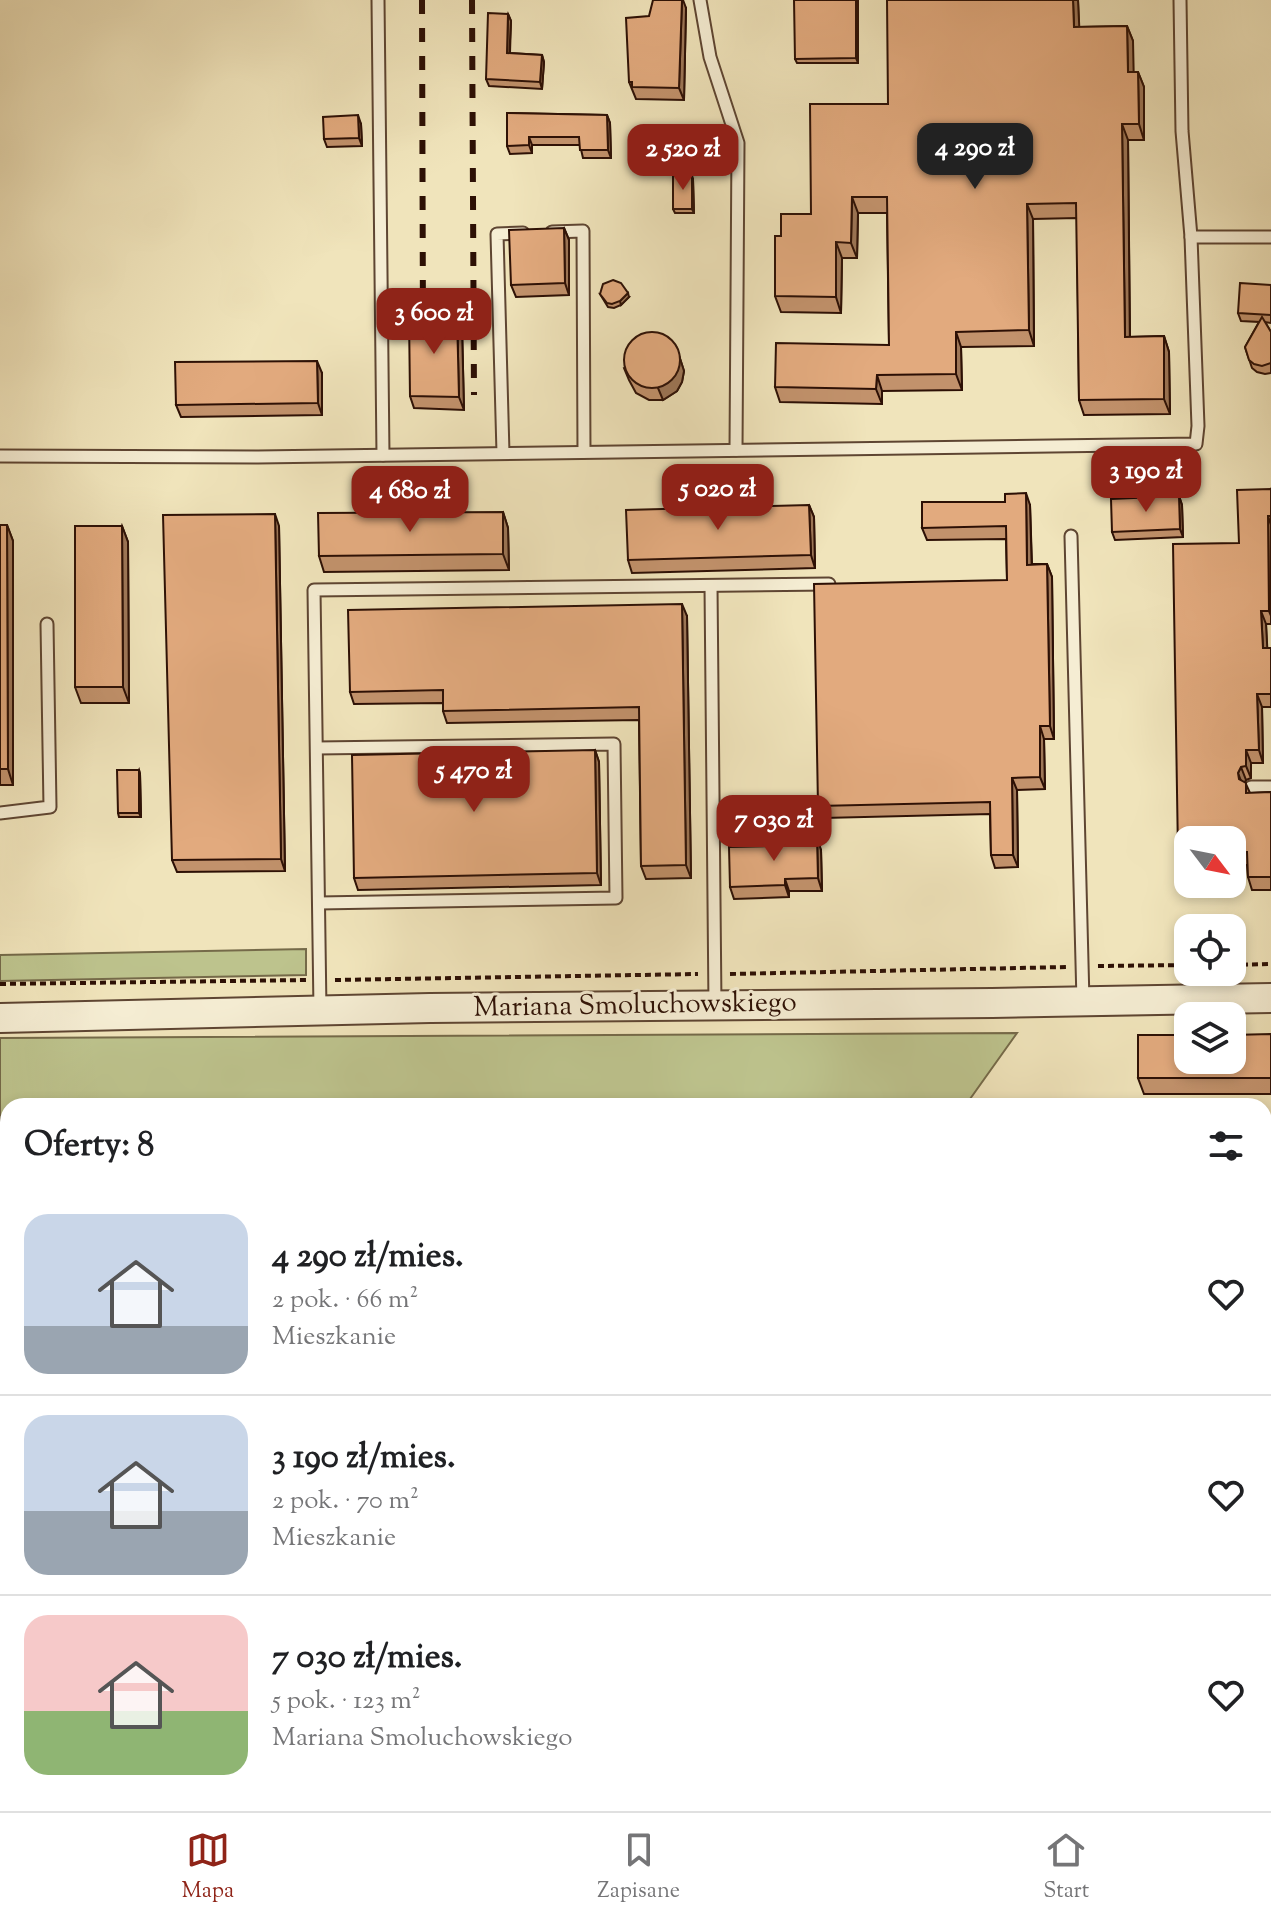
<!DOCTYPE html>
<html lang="pl">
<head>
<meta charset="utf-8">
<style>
	:root { --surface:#fff; --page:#f6f6f6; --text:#202124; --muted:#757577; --line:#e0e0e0; --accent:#8f2418 }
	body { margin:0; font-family:"Sorts Mill Goudy",serif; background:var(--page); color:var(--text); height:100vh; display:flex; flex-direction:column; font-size:30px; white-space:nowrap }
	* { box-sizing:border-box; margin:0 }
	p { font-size:26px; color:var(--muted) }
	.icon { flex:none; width:44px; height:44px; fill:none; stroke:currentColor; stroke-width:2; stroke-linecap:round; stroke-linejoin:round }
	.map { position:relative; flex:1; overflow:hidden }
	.sheet { position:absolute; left:0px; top:1098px; width:1272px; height:714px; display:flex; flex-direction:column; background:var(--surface); border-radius:24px 24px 0 0; box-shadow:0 4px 12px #0003 }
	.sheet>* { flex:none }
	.needle { width:52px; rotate:122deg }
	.fabs { position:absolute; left:1174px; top:826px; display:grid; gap:16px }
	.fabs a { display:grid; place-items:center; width:72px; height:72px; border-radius:16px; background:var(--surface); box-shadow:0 4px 12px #0003; font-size:40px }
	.price { position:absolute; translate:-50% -68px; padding:0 18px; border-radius:16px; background:var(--accent); color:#fff; font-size:26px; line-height:52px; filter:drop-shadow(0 2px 4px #0008) }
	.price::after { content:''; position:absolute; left:50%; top:48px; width:24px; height:18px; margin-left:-12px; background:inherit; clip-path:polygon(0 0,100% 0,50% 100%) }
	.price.active { background:#222; color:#fff }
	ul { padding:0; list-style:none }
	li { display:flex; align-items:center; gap:24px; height:200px; padding:0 24px }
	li+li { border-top:2px solid var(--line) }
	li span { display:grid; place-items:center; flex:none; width:224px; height:160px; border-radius:24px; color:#555 }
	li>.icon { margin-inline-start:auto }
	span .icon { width:96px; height:96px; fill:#fffc; stroke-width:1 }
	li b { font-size:34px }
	h2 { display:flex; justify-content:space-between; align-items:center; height:96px; padding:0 24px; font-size:34px }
	.dock { display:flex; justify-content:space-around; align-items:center; height:112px; border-top:2px solid var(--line); background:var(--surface); font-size:22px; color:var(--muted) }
	.dock a { display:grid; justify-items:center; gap:4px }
	.dock .active { color:var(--accent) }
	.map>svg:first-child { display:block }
</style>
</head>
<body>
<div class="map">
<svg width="1271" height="1811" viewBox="0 0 1271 1811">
	<rect width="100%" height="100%" fill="#f0e4bb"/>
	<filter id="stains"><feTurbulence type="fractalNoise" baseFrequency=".0025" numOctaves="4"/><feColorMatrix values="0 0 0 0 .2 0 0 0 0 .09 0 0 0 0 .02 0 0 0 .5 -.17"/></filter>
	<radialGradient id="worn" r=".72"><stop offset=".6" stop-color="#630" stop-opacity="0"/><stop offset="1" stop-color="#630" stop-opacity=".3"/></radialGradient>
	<g fill="#bdc38d" stroke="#756a49" stroke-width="2">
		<path d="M 306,949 L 306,975 L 0,981 L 0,955 Z"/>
		<path d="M 1017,1033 L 965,1106 L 8,1106 L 8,1261 L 0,1261 L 0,1038 Z"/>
		<path d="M 1264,1684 L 1271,1691 L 1271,1811 L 957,1811 L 969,1804 L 1264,1804 Z"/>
	</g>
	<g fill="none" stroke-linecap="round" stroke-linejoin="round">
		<defs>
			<g id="service">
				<path d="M 378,0 L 383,455"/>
				<path d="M 700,0 L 710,57 L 738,143 L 736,450"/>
				<path d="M 1180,0 L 1182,131 L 1191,237"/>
				<path d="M 552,232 L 583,231 L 584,452"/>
				<path d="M 503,453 L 497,234 L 523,233"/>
				<path d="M 0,456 L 258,457 L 1196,444 L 1198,426 L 1191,237 L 1271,237"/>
				<path d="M 1071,536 L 1083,1001"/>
				<path d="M 711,586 L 715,1005"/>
				<path d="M 317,748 L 614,744 L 616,898 L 319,903"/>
				<path d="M 1251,787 L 1271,787"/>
				<path d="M 0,813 L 50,807 L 47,624"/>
				<path d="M 320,1010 L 314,590 L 829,584"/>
				<path d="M 1264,1666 L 1271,1671"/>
				<path d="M 0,1698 L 8,1703"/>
				<path d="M 146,1804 L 156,1811"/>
				<path d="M 41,1811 L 46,1804"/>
				<path d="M 211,1811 L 216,1804"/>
			</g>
			<path id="tertiary" d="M 0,1018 L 430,1008 L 992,1003 L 1271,998"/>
		</defs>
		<use href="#service" stroke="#5e4532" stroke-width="15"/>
		<use href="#tertiary" stroke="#5e4532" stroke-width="32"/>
		<g stroke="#2d1005" stroke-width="4" stroke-dasharray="6 4" stroke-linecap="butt">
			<path d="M 1232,965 L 1271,964"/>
			<path d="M 1098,966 L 1188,965"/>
			<path d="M 730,974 L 1066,967"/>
			<path d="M 335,980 L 698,974"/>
			<path d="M 0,984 L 306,980"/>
		</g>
		<use href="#service" stroke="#f5edd3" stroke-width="11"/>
		<use href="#tertiary" stroke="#f5edd3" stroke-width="28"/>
		<g stroke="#2d1005" stroke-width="6" stroke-dasharray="14 14" stroke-linecap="butt">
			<path d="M 422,0 L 423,337"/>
			<path d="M 472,0 L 474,395"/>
		</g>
	</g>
	<g fill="#c2926c" stroke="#2d1005" stroke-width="2">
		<path d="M 858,0 L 858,63 L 797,63 L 795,59 Z"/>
		<path d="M 1078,0 L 1079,27 L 1127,26 L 1133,41 L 1133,72 L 1138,72 L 1144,87 L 1144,140 L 1128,140 L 1130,337 L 1164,336 L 1169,352 L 1170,414 L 1084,415 L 1079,400 L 1077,218 L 1033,219 L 1034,346 L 961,347 L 962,390 L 882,391 L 882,404 L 780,402 L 775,387 L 889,345 L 887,213 L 858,213 L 857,258 L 842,258 L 841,313 L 781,312 L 775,296 L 781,236 L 811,214 L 888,104 Z"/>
		<path d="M 686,8 L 684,100 L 636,99 L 629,82 L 649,16 Z"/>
		<path d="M 508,14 L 511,21 L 510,53 L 542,55 L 544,62 L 542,89 L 489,86 L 486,79 Z"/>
		<path d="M 507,113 L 607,115 L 610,123 L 611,158 L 583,158 L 580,145 L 532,145 L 532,153 L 510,154 L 507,146 Z"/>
		<path d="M 361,124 L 362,146 L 327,147 L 324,139 Z"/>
		<path d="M 693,180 L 694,213 L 675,213 L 673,209 Z"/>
		<path d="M 564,228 L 569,240 L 569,295 L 516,297 L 511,285 Z"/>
		<path d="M 1271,285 L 1271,323 L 1265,322 L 1271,332 L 1271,373 L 1265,374 L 1257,372 L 1252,368 L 1245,347 L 1259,322 L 1241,321 L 1238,313 Z"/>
		<path d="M 600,294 L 629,297 L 621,305 L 614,308 L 608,307 Z"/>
		<path d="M 457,315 L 462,327 L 464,410 L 414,408 L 410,396 Z"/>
		<path d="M 677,349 L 684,371 L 682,382 L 677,391 L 663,400 L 649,400 L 636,393 L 629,380 L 624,368 Z"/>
		<path d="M 322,373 L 322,415 L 181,417 L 176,405 Z"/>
		<path d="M 1271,489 L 1271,624 L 1266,624 L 1267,648 L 1271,648 L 1271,707 L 1262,707 L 1263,763 L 1251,763 L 1251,778 L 1246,780 L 1245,782 L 1250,793 L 1271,792 L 1271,890 L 1252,890 L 1248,877 L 1247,865 L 1232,865 L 1232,840 L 1188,840 L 1188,866 L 1183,866 L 1178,853 L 1239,543 Z"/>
		<path d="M 1179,496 L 1182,505 L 1183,537 L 1115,540 L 1112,532 Z"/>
		<path d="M 809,505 L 814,517 L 815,568 L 632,573 L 628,560 Z"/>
		<path d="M 1030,505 L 1032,564 L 1047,564 L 1052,577 L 1054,739 L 1044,739 L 1045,789 L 1017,790 L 1018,867 L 995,868 L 991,855 L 990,814 L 823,818 L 818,806 L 1007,580 L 1006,539 L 927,540 L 922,528 Z"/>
		<path d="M 503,512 L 508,528 L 509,570 L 324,572 L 319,556 Z"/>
		<path d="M 0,525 L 7,525 L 13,541 L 13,785 L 0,785 Z"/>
		<path d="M 122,526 L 128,542 L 129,703 L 81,703 L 75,687 Z"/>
		<path d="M 279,526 L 285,871 L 177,872 L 172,860 Z"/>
		<path d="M 687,616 L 691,878 L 646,879 L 641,866 L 639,720 L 447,723 L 443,711 L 443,703 L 354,704 L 350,692 Z"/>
		<path d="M 595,750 L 599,762 L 601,885 L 358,890 L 354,878 Z"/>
		<path d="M 139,770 L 140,774 L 141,817 L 119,817 L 118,813 Z"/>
		<path d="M 821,850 L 822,891 L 789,891 L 789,897 L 734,899 L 730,887 Z"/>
		<path d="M 1271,1034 L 1271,1094 L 1144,1094 L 1138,1078 Z"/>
		<path d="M 0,1330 L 8,1336 L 8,1410 L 0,1404 Z"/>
		<path d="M 577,1804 L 725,1804 L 727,1811 L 586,1811 Z"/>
	</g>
	<g fill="#9e7758" stroke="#2d1005" stroke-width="2">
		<path d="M 682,0 L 683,0 L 686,8 L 684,100 L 679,88 Z"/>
		<path d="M 856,0 L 858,0 L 858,63 L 856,58 Z"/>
		<path d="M 1073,0 L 1078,0 L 1080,42 L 1074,27 Z"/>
		<path d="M 508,14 L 511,21 L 509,60 L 507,53 Z"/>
		<path d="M 1127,26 L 1133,41 L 1134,88 L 1128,72 Z"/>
		<path d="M 542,55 L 544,62 L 542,89 L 540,82 Z"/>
		<path d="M 1138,72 L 1144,87 L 1144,140 L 1139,124 Z"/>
		<path d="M 358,115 L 361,124 L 362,146 L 359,138 Z"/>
		<path d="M 607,115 L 610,123 L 611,158 L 608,150 Z"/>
		<path d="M 1122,124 L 1128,140 L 1130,352 L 1125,337 Z"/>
		<path d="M 529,137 L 532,145 L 532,153 L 529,145 Z"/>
		<path d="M 692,175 L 693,180 L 694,213 L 692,209 Z"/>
		<path d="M 852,197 L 858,213 L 857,258 L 851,243 Z"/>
		<path d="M 1027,204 L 1033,219 L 1034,346 L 1029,330 Z"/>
		<path d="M 564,228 L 569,240 L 569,295 L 565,283 Z"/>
		<path d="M 836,242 L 842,258 L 841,313 L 836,297 Z"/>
		<path d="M 628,293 L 629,297 L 621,305 L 620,301 Z"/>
		<path d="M 457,315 L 462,327 L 464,410 L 459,397 Z"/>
		<path d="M 956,332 L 961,347 L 962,390 L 956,374 Z"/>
		<path d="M 1164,336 L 1169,352 L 1170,414 L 1164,399 Z"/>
		<path d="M 677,349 L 684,371 L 682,382 L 677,391 L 663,400 L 658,388 Z"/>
		<path d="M 317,361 L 322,373 L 322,415 L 318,403 Z"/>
		<path d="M 877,375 L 882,391 L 882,404 L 876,389 Z"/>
		<path d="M 1026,493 L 1030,505 L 1032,577 L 1027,565 Z"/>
		<path d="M 1179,496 L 1182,505 L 1183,537 L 1180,529 Z"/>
		<path d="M 809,505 L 814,517 L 815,568 L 811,555 Z"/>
		<path d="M 503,512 L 508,528 L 509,570 L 503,554 Z"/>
		<path d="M 275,514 L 279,526 L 285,871 L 281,859 Z"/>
		<path d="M 1268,516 L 1271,525 L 1271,616 L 1269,611 Z"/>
		<path d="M 7,525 L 13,541 L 13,785 L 8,769 Z"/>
		<path d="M 122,526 L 128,542 L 129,703 L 123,687 Z"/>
		<path d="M 1047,564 L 1052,577 L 1054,739 L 1050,726 Z"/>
		<path d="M 682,604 L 687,616 L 691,878 L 686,865 Z"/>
		<path d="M 1261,611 L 1266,624 L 1268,661 L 1263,648 Z"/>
		<path d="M 1257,694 L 1262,707 L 1263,763 L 1259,750 Z"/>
		<path d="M 1040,726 L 1044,739 L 1045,789 L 1040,777 Z"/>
		<path d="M 595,750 L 599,762 L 601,885 L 597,873 Z"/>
		<path d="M 1246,750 L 1251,763 L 1251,778 L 1246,766 Z"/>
		<path d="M 1241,767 L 1246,780 L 1243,786 L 1238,773 Z"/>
		<path d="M 139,770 L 140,774 L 141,817 L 139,813 Z"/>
		<path d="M 1012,778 L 1017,790 L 1018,867 L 1013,855 Z"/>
		<path d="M 817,837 L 821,850 L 822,891 L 818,878 Z"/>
		<path d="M 785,879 L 789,891 L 789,897 L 785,885 Z"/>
		<path d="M 297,1804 L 306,1804 L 301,1811 L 292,1811 Z"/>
		<path d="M 722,1804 L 725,1804 L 727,1811 L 717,1811 Z"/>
	</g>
	<g fill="#e2aa7e" stroke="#2d1005" stroke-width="2">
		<path d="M 653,0 L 682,0 L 679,88 L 632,87 L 632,82 L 629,82 L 626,18 L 649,16 Z"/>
		<path d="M 794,0 L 856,0 L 856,58 L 795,59 Z"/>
		<path d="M 887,0 L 1073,0 L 1074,27 L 1127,26 L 1128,72 L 1138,72 L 1139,124 L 1122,124 L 1125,337 L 1164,336 L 1164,399 L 1079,400 L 1076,203 L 1027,204 L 1029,330 L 956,332 L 956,374 L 877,375 L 876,389 L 775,387 L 776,343 L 889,345 L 887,197 L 852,197 L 851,243 L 836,242 L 836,297 L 775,296 L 775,236 L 781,236 L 781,214 L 811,214 L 810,104 L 888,104 Z"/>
		<path d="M 488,13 L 508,14 L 507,53 L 542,55 L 540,82 L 486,79 Z"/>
		<path d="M 507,113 L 607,115 L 608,150 L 580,150 L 579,137 L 529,137 L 529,145 L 507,146 Z"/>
		<path d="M 358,115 L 359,138 L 324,139 L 323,117 Z"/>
		<path d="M 692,175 L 692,209 L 673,209 L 673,176 Z"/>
		<path d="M 564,228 L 565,283 L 511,285 L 509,230 Z"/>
		<path d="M 613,280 L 621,283 L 628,293 L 620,301 L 612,304 L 607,303 L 600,294 L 603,284 Z"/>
		<path d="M 1240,283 L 1271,285 L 1271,315 L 1238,313 Z"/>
		<path d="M 457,315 L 459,397 L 410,396 L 409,316 Z"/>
		<path d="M 1262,317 L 1271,332 L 1271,363 L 1262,366 L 1254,364 L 1249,360 L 1245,347 Z"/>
		<circle cx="652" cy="360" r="28"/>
		<path d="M 317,361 L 318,403 L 176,405 L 175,362 Z"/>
		<path d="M 1271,489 L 1271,516 L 1268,516 L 1269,611 L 1261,611 L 1263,648 L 1271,648 L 1271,694 L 1257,694 L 1259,750 L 1246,750 L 1246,766 L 1241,767 L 1238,773 L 1239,779 L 1246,783 L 1246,793 L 1271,792 L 1271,877 L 1248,877 L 1247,852 L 1232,852 L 1232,840 L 1188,840 L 1188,853 L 1178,853 L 1173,544 L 1239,543 L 1237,490 Z"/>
		<path d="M 1026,493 L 1027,565 L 1047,564 L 1050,726 L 1040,726 L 1040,777 L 1012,778 L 1013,855 L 991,855 L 990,802 L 818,806 L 814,584 L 1007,580 L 1006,526 L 922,528 L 922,502 L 1005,502 L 1005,494 Z"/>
		<path d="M 1179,496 L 1180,529 L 1112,532 L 1111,499 Z"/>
		<path d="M 809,505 L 811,555 L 628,560 L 626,510 Z"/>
		<path d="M 503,512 L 503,554 L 319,556 L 318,513 Z"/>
		<path d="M 275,514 L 281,859 L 172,860 L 163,515 Z"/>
		<path d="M 0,525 L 7,525 L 8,769 L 0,769 Z"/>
		<path d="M 75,526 L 122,526 L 123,687 L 75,687 Z"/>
		<path d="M 682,604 L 686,865 L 641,866 L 639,707 L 443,711 L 443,690 L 350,692 L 348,610 Z"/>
		<path d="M 595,750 L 597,873 L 354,878 L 352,755 Z"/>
		<path d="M 117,770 L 139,770 L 139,813 L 118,813 Z"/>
		<path d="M 817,837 L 818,878 L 785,879 L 785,885 L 730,887 L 729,847 L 772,846 L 772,839 Z"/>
		<path d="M 1271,1034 L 1271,1078 L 1138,1078 L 1138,1035 L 1188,1035 L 1188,1060 L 1232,1060 L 1232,1035 Z"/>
		<path d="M 0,1330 L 8,1336 L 8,1398 L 0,1392 Z"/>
		<path d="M 259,1804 L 297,1804 L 292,1811 L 254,1811 Z"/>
		<path d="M 588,1804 L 722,1804 L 717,1811 L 598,1811 Z"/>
	</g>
	<g text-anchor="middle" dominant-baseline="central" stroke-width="6" stroke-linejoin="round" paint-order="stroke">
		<g font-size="28" fill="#2d1005" stroke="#f5edd3">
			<text transform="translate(635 1006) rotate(-1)">Mariana Smoluchowskiego</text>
		</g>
	</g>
	<rect width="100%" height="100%" filter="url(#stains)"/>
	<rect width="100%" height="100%" fill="url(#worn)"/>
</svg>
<div class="fabs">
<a><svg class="needle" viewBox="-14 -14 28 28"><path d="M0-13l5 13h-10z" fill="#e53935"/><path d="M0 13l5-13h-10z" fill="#757577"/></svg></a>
<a><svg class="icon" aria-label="locate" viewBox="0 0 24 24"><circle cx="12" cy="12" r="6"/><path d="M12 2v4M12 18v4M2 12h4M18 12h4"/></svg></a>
<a><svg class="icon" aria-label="layers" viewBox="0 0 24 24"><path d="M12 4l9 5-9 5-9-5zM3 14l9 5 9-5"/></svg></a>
</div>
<b class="price active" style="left:975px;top:191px">4 290 zł</b>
<b class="price" style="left:683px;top:192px">2 520 zł</b>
<b class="price" style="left:434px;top:356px">3 600 zł</b>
<b class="price" style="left:1146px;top:514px">3 190 zł</b>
<b class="price" style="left:718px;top:532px">5 020 zł</b>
<b class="price" style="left:410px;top:534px">4 680 zł</b>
<b class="price" style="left:474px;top:814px">5 470 zł</b>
<b class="price" style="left:774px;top:863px">7 030 zł</b>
<section class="sheet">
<h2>Oferty: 8<svg class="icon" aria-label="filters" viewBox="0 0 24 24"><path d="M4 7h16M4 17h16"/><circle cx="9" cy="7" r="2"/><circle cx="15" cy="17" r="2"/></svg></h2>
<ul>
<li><span style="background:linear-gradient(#c9d6e8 70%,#9aa5b1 0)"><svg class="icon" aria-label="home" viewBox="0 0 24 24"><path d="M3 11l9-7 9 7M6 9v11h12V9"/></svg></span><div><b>4 290 zł/mies.</b><p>2 pok. · 66 m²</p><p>Mieszkanie</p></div><svg class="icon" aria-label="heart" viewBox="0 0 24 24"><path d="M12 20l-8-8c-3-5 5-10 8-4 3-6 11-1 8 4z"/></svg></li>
<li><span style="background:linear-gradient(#c9d6e8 60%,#9aa5b1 0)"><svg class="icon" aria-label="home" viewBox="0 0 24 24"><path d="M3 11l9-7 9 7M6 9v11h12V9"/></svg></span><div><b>3 190 zł/mies.</b><p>2 pok. · 70 m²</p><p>Mieszkanie</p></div><svg class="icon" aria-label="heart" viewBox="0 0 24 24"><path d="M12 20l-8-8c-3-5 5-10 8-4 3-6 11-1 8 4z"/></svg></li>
<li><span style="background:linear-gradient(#f6c9c9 60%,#8fb573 0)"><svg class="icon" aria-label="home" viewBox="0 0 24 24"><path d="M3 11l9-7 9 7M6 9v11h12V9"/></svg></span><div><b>7 030 zł/mies.</b><p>5 pok. · 123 m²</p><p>Mariana Smoluchowskiego</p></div><svg class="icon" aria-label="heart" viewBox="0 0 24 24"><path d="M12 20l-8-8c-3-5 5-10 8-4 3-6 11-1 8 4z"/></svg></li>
</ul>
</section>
</div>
<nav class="dock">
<a class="active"><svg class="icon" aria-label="map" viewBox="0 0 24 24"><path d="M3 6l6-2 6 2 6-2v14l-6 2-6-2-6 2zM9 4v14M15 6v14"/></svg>Mapa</a>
<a><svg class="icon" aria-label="saved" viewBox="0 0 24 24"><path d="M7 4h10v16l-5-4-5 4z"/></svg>Zapisane</a>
<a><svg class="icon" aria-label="home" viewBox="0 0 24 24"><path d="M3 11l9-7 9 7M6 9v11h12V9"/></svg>Start</a>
</nav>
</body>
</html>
